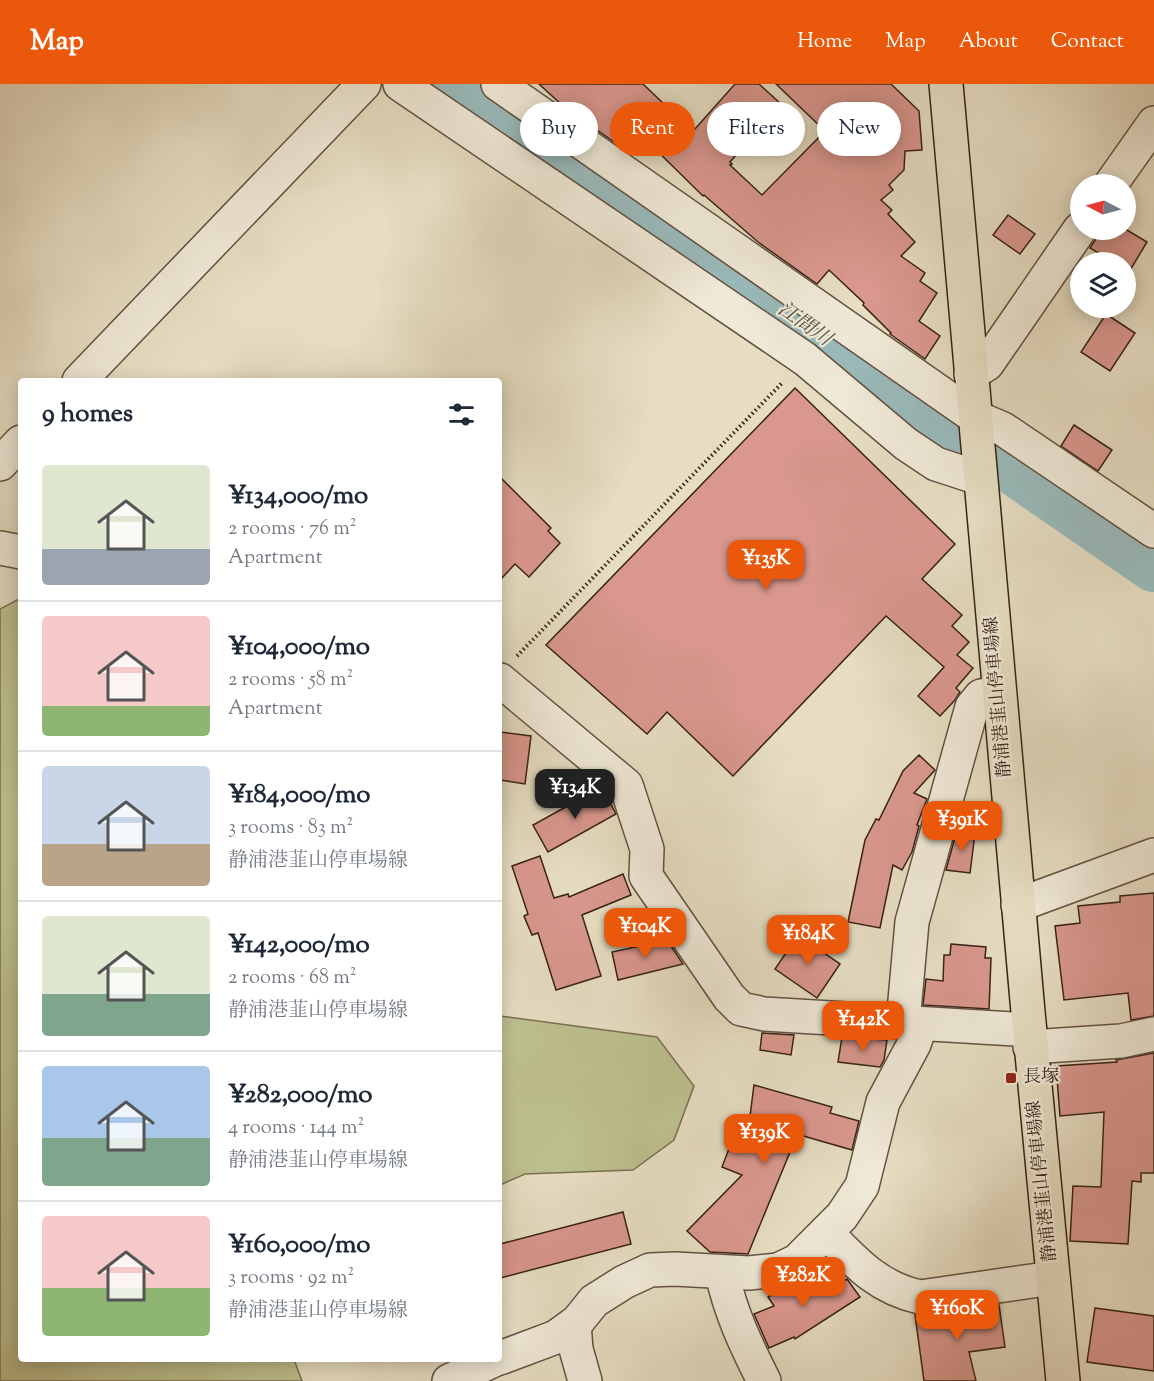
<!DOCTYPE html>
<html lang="en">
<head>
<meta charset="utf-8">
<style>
	:root { --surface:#fff; --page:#f6f6f7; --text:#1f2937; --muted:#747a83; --line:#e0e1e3; --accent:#ea580c }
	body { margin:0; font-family:"Sorts Mill Goudy","Noto Serif JP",serif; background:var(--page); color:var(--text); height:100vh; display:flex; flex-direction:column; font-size:22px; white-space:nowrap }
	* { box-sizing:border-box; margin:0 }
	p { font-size:20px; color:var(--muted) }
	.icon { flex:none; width:33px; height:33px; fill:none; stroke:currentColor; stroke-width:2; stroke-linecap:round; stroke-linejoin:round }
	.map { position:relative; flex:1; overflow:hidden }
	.sheet { position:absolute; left:18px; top:294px; width:484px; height:984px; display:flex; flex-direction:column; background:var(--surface); border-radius:6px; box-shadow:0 3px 15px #0003 }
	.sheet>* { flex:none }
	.top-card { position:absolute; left:520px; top:18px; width:543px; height:54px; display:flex; gap:12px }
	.needle { width:39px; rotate:276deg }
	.buttons { position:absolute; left:1070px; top:90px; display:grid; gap:12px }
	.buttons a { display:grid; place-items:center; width:66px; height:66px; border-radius:50%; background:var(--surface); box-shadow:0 3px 15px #0003; font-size:30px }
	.price { position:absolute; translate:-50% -51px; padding:0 14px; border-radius:12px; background:var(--accent); color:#fff; font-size:20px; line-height:39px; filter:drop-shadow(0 2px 3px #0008) }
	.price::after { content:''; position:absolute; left:50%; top:36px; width:18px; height:14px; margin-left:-9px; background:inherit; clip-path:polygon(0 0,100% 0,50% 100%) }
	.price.current { background:#222; color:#fff }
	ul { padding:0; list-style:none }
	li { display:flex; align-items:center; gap:18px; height:150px; padding:0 24px }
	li+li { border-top:2px solid var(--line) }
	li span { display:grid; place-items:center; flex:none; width:168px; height:120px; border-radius:6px; color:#555 }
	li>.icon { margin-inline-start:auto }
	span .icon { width:72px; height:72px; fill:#fffc; stroke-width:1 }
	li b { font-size:26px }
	h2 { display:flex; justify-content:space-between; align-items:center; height:72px; padding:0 24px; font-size:26px }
	.chip { padding:0 21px; border-radius:27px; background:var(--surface); box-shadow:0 3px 15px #0003; font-size:21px; line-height:54px }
	.chip.current { background:var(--accent); color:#fff }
	header { display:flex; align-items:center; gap:36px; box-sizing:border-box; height:84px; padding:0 30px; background:var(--accent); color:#fff }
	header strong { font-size:28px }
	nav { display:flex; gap:33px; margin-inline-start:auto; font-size:21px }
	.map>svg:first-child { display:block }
</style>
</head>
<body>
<header>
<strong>Map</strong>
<nav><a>Home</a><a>Map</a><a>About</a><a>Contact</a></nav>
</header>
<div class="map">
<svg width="1154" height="1297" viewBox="0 0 1154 1297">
	<rect width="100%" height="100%" fill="#e6ddc2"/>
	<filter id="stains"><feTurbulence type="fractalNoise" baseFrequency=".00333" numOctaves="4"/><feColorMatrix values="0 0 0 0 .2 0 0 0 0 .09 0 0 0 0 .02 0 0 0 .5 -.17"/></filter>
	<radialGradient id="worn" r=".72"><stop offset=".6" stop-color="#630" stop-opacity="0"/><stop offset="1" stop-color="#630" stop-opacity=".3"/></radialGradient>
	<g fill="#bdbf8e" stroke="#7a7052" stroke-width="1.5">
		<path d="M 21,514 L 21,1275 L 296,1275 L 295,1278 L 302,1297 L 0,1297 L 0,525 Z"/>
		<path d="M 500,932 L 657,953 L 694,1002 L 674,1056 L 633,1086 L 525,1090 L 500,1101 Z"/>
	</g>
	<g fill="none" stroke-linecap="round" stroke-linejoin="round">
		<path stroke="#99babb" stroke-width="52" d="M 455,0 L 1154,482"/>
	</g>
	<g fill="#d9978d" stroke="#372216" stroke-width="1.5">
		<path d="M 539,0 L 643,0 L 686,41 L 688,38 L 695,45 L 735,0 L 759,0 L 781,20 L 730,78 L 732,80 L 730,81 L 762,111 L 825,47 L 776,0 L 891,0 L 919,27 L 922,66 L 905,67 L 904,86 L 889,101 L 893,106 L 881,116 L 892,126 L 888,130 L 915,158 L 901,172 L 925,189 L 920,197 L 937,209 L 919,237 L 940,252 L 925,275 L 890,250 L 891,249 L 863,221 L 864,219 L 829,186 L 817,200 L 758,158 L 704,111 L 703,112 L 645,55 L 630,69 L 564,23 Z"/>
		<path d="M 1008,131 L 1035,150 L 1020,170 L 993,151 Z"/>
		<path d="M 1102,146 L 1127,146 L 1147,158 L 1129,188 L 1125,186 L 1125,178 L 1114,178 L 1090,164 Z"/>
		<path d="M 1106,230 L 1135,249 L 1110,287 L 1081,268 Z"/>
		<path d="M 795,304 L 955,460 L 922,495 L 962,531 L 952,542 L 969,558 L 957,571 L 973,584 L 956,604 L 960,608 L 955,616 L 940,632 L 918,612 L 944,583 L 886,532 L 733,692 L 667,628 L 647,650 L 546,561 Z"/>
		<path d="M 1074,341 L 1112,366 L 1098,387 L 1061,362 Z"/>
		<path d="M 500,393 L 551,444 L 548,447 L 560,459 L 529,493 L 515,480 L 500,496 Z"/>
		<path d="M 500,648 L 531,652 L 525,700 L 500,696 Z"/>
		<path d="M 919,671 L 935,686 L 914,709 L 927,715 L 917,741 L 919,742 L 912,768 L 902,786 L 893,781 L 880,844 L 848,838 L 865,756 L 876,735 L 879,736 L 903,687 Z"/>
		<path d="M 600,704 L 604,707 L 616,730 L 548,768 L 533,741 Z"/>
		<path d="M 957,746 L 975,749 L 970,789 L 946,786 Z"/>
		<path d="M 540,772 L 554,814 L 568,810 L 569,813 L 623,790 L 631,811 L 582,831 L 601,892 L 556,906 L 538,849 L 532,851 L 524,832 L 528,830 L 512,782 Z"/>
		<path d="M 1154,809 L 1154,932 L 1131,936 L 1128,909 L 1064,916 L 1055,842 L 1080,839 L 1078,822 L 1120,818 L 1120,812 Z"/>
		<path d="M 798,851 L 840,880 L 817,914 L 775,885 Z"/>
		<path d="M 667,856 L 683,880 L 618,896 L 612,868 Z"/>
		<path d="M 951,860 L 986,863 L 985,874 L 991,874 L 989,925 L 923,921 L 926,895 L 943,897 L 944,871 L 950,871 Z"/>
		<path d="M 762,949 L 794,951 L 791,971 L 760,966 Z"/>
		<path d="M 842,953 L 887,956 L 884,976 L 880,983 L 838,978 Z"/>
		<path d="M 1154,969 L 1154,1089 L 1141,1089 L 1141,1098 L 1132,1097 L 1128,1160 L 1070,1157 L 1073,1102 L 1101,1103 L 1104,1028 L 1060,1032 L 1056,982 L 1117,978 L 1116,976 Z"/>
		<path d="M 754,1001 L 832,1023 L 830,1029 L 859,1037 L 852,1066 L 793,1049 L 790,1068 L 748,1170 L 710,1168 L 687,1147 L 742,1091 L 722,1083 L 740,1036 L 749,1040 Z"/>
		<path d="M 623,1128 L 631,1160 L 500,1194 L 500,1160 Z"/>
		<path d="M 816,1185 L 829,1206 L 847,1195 L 860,1213 L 795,1255 L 794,1253 L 769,1264 L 754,1230 L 774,1222 L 768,1213 L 782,1204 L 805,1194 Z"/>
		<path d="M 999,1221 L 1005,1263 L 969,1268 L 976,1297 L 924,1297 L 915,1231 Z"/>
		<path d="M 1095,1224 L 1154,1232 L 1154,1287 L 1087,1278 Z"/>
	</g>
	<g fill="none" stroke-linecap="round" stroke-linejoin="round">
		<defs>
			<g id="minor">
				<path d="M 400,0 L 805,275 L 906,360 L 936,380 L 979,394"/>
				<path d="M 498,0 L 975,333 L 1003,345 L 1154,447"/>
				<path d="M 1111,100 L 1154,39"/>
				<path d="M 971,290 L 987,280 L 1080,145"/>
				<path d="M 79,297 L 364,0"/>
				<path d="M 0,380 L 21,358"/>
				<path d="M 0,464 L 21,468"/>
				<path d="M 500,596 L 626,701 L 647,765 L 646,792 L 729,913 L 741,925 L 764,930 L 1029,946"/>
				<path d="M 1018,821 L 1154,771"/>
				<path d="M 903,939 L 912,838 L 972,623 L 981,612 L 999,608"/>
				<path d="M 1030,963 L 1121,957 L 1154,950"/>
				<path d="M 826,1148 C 855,1178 878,1204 920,1213 L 1053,1194"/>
				<path d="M 722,1189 C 730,1228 746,1261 764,1297"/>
				<path d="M 574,1240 L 576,1265 L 585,1297"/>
				<path d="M 500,1274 L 556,1253 L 577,1238 L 594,1217 L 624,1198 L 650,1186 L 675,1185 L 749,1189 L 778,1186 L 797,1177 L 842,1132 L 862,1102 L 883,1018 L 914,960 L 921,940"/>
				<path d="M 449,1297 L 496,1275"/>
			</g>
			<path id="major" d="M 946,0 C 983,433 1021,865 1063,1297"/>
		</defs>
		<use href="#minor" stroke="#635141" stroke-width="36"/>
		<use href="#major" stroke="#372216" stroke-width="36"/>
		<path stroke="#372216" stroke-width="4" stroke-dasharray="1.5 3" stroke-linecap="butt" d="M 517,572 L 783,298"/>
		<use href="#minor" stroke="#efe9d7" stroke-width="33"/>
		<use href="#major" stroke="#e6ddc2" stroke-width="33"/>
	</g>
	<rect fill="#8f2418" stroke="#efe9d7" stroke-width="2" x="1005" y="988" width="12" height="12" rx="3"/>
	<g text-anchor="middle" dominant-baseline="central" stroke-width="4.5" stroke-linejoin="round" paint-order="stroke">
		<g font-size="18" fill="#372216" stroke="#efe9d7">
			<text transform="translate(999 613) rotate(-95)">静浦港韮山停車場線</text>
			<text transform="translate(1043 1097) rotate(-96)">静浦港韮山停車場線</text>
		</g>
		<g font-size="18" fill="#372216" stroke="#efe9d7" text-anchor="start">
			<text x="1023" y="994">長塚</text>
		</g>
		<g font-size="20" font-style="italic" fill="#545048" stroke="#efe9d7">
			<text transform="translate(804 241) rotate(35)">江間川</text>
		</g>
	</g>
	<rect width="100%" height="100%" filter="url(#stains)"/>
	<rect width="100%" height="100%" fill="url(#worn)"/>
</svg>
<div class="buttons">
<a><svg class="needle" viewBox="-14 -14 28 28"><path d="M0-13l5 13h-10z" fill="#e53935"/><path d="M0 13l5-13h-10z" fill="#747a83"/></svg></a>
<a><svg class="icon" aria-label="layers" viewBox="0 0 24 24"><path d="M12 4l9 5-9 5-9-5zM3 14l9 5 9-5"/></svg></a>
</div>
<b class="price" style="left:766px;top:507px">¥135K</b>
<b class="price current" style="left:575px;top:736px">¥134K</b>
<b class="price" style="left:962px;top:768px">¥391K</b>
<b class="price" style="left:645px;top:875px">¥104K</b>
<b class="price" style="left:808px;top:882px">¥184K</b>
<b class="price" style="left:863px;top:968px">¥142K</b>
<b class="price" style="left:764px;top:1081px">¥139K</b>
<b class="price" style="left:803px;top:1224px">¥282K</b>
<b class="price" style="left:957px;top:1257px">¥160K</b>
<div class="top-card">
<a class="chip">Buy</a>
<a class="chip current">Rent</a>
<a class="chip">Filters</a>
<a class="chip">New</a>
</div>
<section class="sheet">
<h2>9 homes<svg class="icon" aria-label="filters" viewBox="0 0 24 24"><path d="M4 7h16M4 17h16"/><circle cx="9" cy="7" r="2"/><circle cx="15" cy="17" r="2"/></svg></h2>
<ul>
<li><span style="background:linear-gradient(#dfe7d0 70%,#9aa5b1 0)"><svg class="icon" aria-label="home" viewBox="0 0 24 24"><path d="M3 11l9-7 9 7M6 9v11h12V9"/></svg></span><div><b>¥134,000/mo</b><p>2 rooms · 76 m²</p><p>Apartment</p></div></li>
<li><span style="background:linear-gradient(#f6c9c9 75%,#8fb573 0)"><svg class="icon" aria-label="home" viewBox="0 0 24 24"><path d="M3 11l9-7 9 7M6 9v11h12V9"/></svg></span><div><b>¥104,000/mo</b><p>2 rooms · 58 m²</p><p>Apartment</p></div></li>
<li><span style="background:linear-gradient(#c9d6e8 65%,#b9a48a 0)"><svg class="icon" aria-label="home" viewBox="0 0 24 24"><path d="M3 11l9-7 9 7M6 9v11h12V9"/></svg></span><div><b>¥184,000/mo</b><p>3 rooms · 83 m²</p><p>静浦港韮山停車場線</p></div></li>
<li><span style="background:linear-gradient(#dfe7d0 65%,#7fa58c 0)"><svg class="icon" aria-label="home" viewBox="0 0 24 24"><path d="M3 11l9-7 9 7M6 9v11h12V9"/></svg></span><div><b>¥142,000/mo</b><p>2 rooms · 68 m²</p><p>静浦港韮山停車場線</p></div></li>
<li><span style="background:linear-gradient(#a9c7e8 60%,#7fa58c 0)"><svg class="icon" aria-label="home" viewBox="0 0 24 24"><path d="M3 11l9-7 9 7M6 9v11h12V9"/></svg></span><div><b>¥282,000/mo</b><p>4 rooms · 144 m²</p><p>静浦港韮山停車場線</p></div></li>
<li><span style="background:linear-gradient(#f6c9c9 60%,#8fb573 0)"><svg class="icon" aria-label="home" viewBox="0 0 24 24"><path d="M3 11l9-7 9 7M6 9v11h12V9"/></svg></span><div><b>¥160,000/mo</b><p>3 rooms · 92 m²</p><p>静浦港韮山停車場線</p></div></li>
</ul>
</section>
</div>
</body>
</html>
